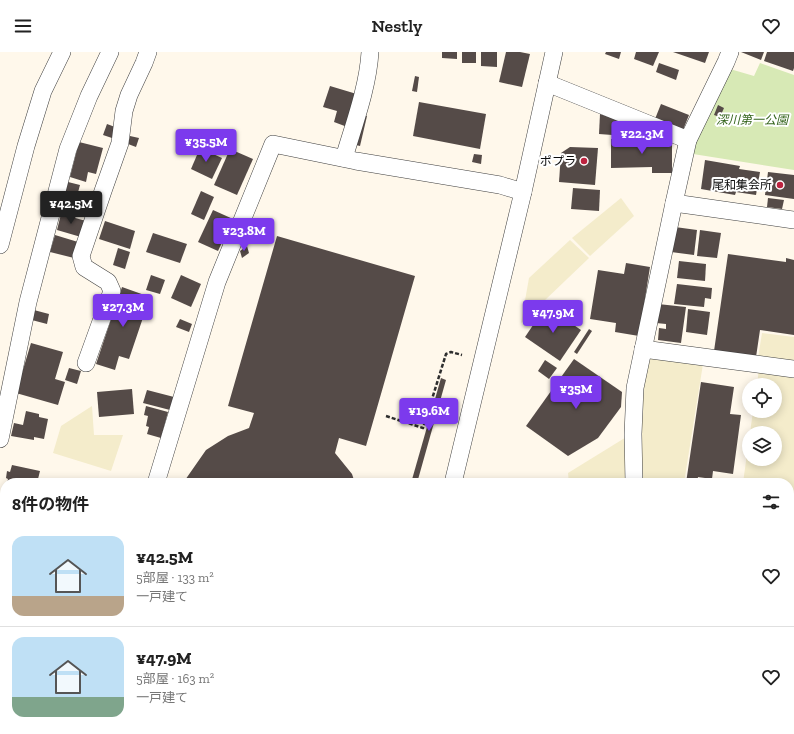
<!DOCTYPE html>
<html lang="ja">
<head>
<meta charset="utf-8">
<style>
	:root { --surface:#fff; --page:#f2f2f2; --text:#222; --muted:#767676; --line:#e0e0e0; --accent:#7c3aed }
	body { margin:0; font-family:"Zilla Slab","Noto Sans JP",serif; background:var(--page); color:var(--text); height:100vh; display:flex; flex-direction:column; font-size:15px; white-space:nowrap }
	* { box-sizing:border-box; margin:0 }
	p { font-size:13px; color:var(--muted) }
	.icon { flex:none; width:22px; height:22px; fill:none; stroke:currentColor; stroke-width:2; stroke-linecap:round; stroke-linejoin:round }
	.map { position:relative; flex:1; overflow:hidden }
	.drawer { position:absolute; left:0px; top:426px; width:794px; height:256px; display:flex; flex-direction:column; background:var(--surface); border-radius:16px 16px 0 0; box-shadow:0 2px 10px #0003 }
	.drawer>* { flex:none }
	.fabs { position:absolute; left:742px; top:326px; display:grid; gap:8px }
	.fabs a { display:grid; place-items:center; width:40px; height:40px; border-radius:50%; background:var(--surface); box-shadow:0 2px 10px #0003; font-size:20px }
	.price { position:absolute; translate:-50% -34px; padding:0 9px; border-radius:4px; background:var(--accent); color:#fff; font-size:13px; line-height:26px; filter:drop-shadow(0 1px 2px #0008) }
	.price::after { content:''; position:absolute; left:50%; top:24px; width:12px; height:9px; margin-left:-6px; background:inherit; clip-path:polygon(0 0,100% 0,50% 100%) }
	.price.selected { background:#222; color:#fff }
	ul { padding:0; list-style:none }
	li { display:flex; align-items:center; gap:12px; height:100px; padding:0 12px }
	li+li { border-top:1px solid var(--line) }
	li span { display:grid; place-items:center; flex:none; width:112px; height:80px; border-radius:12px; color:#555 }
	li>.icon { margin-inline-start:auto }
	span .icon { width:48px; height:48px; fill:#fffc; stroke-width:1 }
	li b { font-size:17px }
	h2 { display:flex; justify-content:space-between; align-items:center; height:48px; padding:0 12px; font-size:17px }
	header { display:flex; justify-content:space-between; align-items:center; height:52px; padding:0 12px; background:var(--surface); font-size:18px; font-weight:600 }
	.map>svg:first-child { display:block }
</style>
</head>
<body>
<header><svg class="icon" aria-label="menu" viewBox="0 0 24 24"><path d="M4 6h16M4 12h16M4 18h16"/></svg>Nestly<svg class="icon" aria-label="heart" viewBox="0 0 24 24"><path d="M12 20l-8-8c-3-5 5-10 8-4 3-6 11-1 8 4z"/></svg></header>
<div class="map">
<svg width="794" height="682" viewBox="0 0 794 682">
	<rect width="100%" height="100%" fill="#fff8eb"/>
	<g fill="#f4eccb">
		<path d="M 621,146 L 634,164 L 590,204 L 572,186 Z"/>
		<path d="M 570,188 L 589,206 L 521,271 L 529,226 Z"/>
		<path d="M 762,281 L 794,285 L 794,311 L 758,306 Z"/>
		<path d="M 653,306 L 703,312 L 684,431 L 639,431 L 644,310 Z"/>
		<path d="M 759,316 L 794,321 L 794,457 L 789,457 L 789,431 L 743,431 L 749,387 L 749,407 L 775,407 L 775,381 L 750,381 L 753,359 L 775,359 L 775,333 L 757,333 Z"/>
		<path d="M 92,354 L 94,383 L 123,383 L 111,419 L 53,401 L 61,374 Z"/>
		<path d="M 628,384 L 629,431 L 569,431 L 568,421 Z"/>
	</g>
	<g fill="#d7e9b5">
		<path d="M 760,11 L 794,23 L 794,118 L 693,102 L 696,88 L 730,17 L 754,24 Z"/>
		<path d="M 794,576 L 794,682 L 508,682 L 519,677 L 789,677 L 789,578 Z"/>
	</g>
	<g fill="#554b48">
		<path d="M 442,0 L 457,0 L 457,7 L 442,6 Z"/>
		<rect x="462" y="0" width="14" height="11"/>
		<path d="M 481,0 L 497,0 L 497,15 L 481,14 Z"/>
		<path d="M 506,0 L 520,0 L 530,2 L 522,35 L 499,30 Z"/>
		<path d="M 606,0 L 621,0 L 619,7 L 605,2 Z"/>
		<path d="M 636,0 L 659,0 L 653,14 L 634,7 Z"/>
		<path d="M 673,0 L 709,0 L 705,11 Z"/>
		<path d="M 741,0 L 764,0 L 761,8 Z"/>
		<path d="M 767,0 L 794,0 L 794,16 L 793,19 L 764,9 Z"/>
		<path d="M 659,11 L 679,18 L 676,28 L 656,20 Z"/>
		<path d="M 415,24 L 419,25 L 417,40 L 412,39 Z"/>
		<path d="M 330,34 L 360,43 L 350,76 L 334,70 L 337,59 L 323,55 Z"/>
		<path d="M 419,50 L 486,62 L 480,97 L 413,84 Z"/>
		<path d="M 661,52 L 689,63 L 683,78 L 655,67 Z"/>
		<path d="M 718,53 L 724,56 L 720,65 L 714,63 Z"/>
		<path d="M 359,62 L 367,64 L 360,94 L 352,92 Z"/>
		<path d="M 600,62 L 639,75 L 639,85 L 599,82 Z"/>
		<path d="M 107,72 L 115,75 L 112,86 L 103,83 Z"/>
		<path d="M 130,84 L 139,86 L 136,95 L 128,92 Z"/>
		<path d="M 653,86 L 653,92 L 672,91 L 672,121 L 652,121 L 652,115 L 611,116 L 611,87 Z"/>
		<path d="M 79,90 L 103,96 L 96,122 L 88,120 L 86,130 L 70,125 Z"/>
		<path d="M 570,95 L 598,96 L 595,133 L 559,130 L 561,101 Z"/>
		<path d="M 200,96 L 222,106 L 212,127 L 191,117 Z"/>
		<path d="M 230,97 L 253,107 L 237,143 L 214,133 Z"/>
		<path d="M 474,102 L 482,103 L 481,112 L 472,110 Z"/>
		<path d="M 705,108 L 740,114 L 739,117 L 760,120 L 756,143 L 736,140 L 735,143 L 701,137 Z"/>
		<path d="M 768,120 L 794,123 L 794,147 L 765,143 Z"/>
		<path d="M 68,130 L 80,133 L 74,155 L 62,152 Z"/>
		<path d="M 573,136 L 600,138 L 599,159 L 571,157 Z"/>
		<path d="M 201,139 L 214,145 L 204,168 L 191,162 Z"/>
		<path d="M 768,146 L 784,148 L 782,157 L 767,155 Z"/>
		<path d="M 213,158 L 233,167 L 218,199 L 198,190 Z"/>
		<path d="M 61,162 L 86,169 L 81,185 L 57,178 Z"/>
		<path d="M 105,169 L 135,179 L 130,197 L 99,187 Z"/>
		<path d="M 675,175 L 697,178 L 694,203 L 671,200 Z"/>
		<path d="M 251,178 L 253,185 L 248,192 L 245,184 Z"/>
		<path d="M 700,178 L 721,181 L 717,206 L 697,204 Z"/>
		<path d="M 153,181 L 187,192 L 180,211 L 146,200 Z"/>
		<path d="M 55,183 L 78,190 L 74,206 L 50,200 Z"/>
		<path d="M 277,184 L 415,224 L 366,394 L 339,386 L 335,401 L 352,422 L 355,431 L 183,431 L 206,398 L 228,384 L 249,376 L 254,361 L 228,354 Z"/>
		<path d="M 247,194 L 249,201 L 242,206 L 240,199 Z"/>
		<path d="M 118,196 L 130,200 L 125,217 L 113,213 Z"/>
		<path d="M 728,202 L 786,210 L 786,206 L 794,208 L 794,283 L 760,278 L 756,305 L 714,299 Z"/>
		<path d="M 679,209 L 706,212 L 705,229 L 677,226 Z"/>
		<path d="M 626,211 L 650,215 L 639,284 L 615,280 L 616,271 L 590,267 L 598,218 L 624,222 Z"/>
		<path d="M 151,223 L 165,228 L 160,242 L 146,238 Z"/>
		<path d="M 181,223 L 201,232 L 191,255 L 171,246 Z"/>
		<path d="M 677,232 L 712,236 L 711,247 L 705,246 L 704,255 L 674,252 Z"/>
		<path d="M 122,235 L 150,245 L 129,307 L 119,304 L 115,318 L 96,312 Z"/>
		<path d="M 658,252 L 686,255 L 681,291 L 658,288 L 659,276 L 666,277 L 666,272 L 656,271 Z"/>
		<path d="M 546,254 L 581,278 L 560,309 L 525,285 Z"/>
		<path d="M 30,257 L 49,262 L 47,272 L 28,267 Z"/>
		<path d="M 688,257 L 710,260 L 707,283 L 686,280 Z"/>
		<path d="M 180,267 L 192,272 L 189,280 L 176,275 Z"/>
		<path d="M 589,277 L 592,279 L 577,302 L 574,300 Z"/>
		<path d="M 31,291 L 63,300 L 55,327 L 65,330 L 58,353 L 16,341 Z"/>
		<path d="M 574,307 L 622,340 L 621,355 L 598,386 L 568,404 L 526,374 Z"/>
		<path d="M 545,308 L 557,316 L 549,327 L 538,319 Z"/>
		<path d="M 69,316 L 81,319 L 77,332 L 65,328 Z"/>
		<path d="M 441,326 L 446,328 L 417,431 L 411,431 Z"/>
		<path d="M 701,330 L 734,335 L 730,362 L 741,363 L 733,422 L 713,419 L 712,427 L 698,425 L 697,431 L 686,431 Z"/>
		<path d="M 132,337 L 134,362 L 99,365 L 97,340 Z"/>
		<path d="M 147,338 L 174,345 L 170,358 L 143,351 Z"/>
		<path d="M 146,354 L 168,360 L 161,386 L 147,382 L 149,375 L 146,374 L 148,364 L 144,363 Z"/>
		<path d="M 26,359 L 39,362 L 39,365 L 48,367 L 44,387 L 34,385 L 34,388 L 11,384 L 14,371 L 23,373 Z"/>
		<path d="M 12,413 L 40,419 L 37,431 L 7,431 L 8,427 L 6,426 L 7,419 L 10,420 Z"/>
		<path d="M 4,433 L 5,433 L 5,456 L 2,455 L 4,449 L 0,449 Z"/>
		<path d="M 0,503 L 5,505 L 5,526 L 0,525 Z"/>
		<path d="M 5,594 L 5,677 L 17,677 L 31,682 L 0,682 L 0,597 Z"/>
	</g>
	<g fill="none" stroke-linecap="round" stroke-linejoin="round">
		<defs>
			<g id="minor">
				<path d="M 547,31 L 688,88"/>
				<path d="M 344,106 C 354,72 368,35 370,0"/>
				<path d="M 674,151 L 794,168"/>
				<path d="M 0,193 L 26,94 L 43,39 L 62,0"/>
				<path d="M 643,297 L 794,317"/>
				<path d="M 86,311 L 112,239 L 108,230 L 84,215 L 81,204 L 103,139 L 120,91 L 124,59 L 129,43 L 144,11 L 148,0"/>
				<path d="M 0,387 L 28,250 L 68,97 L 89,44 L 110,0"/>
				<path d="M 156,431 L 217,230 L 273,92 L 356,109 L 500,133 L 523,140"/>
				<path d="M 453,431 L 523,140 L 554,0"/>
				<path d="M 634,431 L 633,382 L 635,336 L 674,151 L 688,88 L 726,10 L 730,0"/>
				<path d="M 789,461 L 794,461"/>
				<path d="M 789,541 L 794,539"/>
				<path d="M 96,677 L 106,682"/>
				<path d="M 413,677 L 414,682"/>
				<path d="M 284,682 L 289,677"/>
				<path d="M 389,682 L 397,677"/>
			</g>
		</defs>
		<use href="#minor" stroke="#3f3f3f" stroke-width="18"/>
		<path stroke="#2e2e2e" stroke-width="2.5" stroke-dasharray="4 2" stroke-linecap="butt" d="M 386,364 L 423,376 L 446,302 L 451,300 L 462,303"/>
		<use href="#minor" stroke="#fff" stroke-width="17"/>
	</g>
	<g fill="#bc233f" stroke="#fff" stroke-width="1.5">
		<circle cx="584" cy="109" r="4"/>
		<circle cx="780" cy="133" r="4"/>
	</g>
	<g text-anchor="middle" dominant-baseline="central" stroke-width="4" stroke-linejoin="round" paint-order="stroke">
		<g font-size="12" font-style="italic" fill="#34641c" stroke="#fff">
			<text x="752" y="68">深川第一公園</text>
		</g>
		<g font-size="12" fill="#0c0c0c" stroke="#fff" text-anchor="end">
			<text x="576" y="109">ポプラ</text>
			<text x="772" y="133">尾和集会所</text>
		</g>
	</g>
</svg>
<div class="fabs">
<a><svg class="icon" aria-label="locate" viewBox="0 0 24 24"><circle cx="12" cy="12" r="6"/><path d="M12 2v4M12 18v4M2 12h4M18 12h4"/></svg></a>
<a><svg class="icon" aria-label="layers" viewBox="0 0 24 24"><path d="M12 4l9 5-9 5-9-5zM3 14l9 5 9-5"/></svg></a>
</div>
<b class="price" style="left:642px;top:103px">¥22.3M</b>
<b class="price" style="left:206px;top:111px">¥35.5M</b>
<b class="price selected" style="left:71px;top:173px">¥42.5M</b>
<b class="price" style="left:244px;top:200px">¥23.8M</b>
<b class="price" style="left:123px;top:276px">¥27.3M</b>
<b class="price" style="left:553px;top:282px">¥47.9M</b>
<b class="price" style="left:576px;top:358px">¥35M</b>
<b class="price" style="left:429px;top:380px">¥19.6M</b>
<section class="drawer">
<h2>8件の物件<svg class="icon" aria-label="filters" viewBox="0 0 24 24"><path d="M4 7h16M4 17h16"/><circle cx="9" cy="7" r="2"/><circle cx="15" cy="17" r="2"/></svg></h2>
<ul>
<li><span style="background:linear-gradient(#bfe0f5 75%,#b9a48a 0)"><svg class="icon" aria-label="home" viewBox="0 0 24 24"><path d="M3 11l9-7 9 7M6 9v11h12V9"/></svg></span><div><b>¥42.5M</b><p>5部屋 · 133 m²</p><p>一戸建て</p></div><svg class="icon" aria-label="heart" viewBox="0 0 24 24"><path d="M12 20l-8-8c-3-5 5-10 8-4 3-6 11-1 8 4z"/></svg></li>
<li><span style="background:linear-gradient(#bfe0f5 75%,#7fa58c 0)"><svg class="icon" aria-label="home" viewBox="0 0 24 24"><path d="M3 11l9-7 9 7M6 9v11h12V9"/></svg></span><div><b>¥47.9M</b><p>5部屋 · 163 m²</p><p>一戸建て</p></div><svg class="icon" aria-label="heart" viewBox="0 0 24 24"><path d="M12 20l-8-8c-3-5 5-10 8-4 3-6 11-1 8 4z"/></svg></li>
</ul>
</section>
</div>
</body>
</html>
